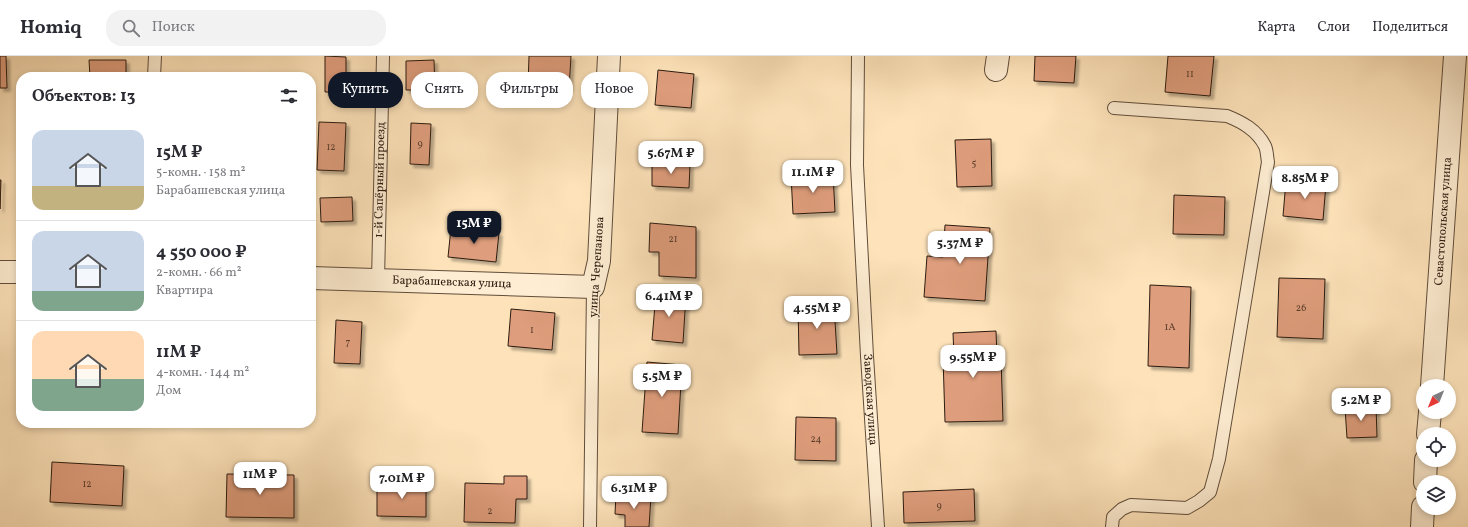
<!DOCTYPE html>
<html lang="ru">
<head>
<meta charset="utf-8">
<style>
	:root { --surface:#fff; --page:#f2f2f3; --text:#2b2b33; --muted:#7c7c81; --line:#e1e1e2; --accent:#111827 }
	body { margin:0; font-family:Vollkorn,serif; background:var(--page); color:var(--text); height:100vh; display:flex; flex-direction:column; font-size:15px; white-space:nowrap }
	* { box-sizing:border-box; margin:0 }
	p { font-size:13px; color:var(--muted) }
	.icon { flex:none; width:22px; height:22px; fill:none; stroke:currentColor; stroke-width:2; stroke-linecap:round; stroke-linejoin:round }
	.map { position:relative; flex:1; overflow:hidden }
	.panel { position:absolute; left:16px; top:16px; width:300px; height:356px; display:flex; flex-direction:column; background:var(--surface); border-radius:16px; box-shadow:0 2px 6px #0003 }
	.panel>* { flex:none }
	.hud { position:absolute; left:328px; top:16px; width:380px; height:36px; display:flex; gap:8px }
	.needle { width:26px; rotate:223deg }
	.controls { position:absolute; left:1416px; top:323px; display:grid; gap:8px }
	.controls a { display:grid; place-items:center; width:40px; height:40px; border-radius:50%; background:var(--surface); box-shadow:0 2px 6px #0003; font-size:20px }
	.price { position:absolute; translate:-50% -34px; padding:0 9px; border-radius:8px; background:#fff; color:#222; font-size:13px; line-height:26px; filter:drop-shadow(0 1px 2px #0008) }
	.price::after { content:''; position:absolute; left:50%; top:24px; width:12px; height:9px; margin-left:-6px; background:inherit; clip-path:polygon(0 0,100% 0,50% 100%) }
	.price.on { background:var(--accent); color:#fff }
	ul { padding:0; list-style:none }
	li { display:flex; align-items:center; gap:12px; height:100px; padding:0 16px }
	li+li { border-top:1px solid var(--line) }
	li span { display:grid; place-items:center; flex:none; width:112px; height:80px; border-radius:12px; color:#555 }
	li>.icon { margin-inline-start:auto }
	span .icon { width:48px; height:48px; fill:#fffc; stroke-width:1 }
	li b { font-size:17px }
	h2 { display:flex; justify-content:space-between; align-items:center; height:48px; padding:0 16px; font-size:17px }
	.pill { padding:0 14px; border-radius:16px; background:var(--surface); box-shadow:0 2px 6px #0003; font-size:14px; line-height:36px }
	.pill.on { background:var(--accent); color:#fff }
	header { display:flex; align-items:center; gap:24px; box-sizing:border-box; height:56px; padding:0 20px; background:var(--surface); border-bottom:1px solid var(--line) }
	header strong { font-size:19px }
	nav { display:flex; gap:22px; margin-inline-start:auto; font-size:14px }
	.search { width:280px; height:36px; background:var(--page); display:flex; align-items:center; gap:10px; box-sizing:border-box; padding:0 14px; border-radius:16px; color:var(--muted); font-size:15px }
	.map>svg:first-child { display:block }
</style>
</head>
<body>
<header>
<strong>Homiq</strong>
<div class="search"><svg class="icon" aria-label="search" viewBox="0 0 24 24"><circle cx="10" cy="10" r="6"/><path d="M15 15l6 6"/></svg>Поиск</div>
<nav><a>Карта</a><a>Слои</a><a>Поделиться</a></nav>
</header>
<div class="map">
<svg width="1468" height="471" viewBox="0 0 1468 471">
	<defs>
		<filter id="shadow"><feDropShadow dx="3.5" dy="3.5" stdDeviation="1" flood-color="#0004"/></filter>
	</defs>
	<rect width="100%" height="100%" fill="#fee3ba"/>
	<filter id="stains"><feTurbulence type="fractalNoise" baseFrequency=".005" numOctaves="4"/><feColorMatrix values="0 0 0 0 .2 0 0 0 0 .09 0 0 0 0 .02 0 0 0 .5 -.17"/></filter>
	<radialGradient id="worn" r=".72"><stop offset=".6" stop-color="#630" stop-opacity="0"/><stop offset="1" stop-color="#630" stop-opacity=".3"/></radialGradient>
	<g fill="#de9d7b" stroke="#2c1b10" filter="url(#shadow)">
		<path d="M 0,0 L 6,0 L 7,32 L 0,32 Z"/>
		<path d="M 325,0 L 346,1 L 346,36 L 325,36 Z"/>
		<path d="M 529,0 L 571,0 L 569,33 L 528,30 Z"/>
		<path d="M 1035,0 L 1076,0 L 1074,27 L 1034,25 Z"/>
		<path d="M 1168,0 L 1214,0 L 1210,40 L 1165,36 Z"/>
		<path d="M 89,4 L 126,4 L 126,21 L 90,21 Z"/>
		<path d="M 434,4 L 435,34 L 406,34 L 406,5 Z"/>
		<path d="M 658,14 L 694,18 L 691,52 L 655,49 Z"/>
		<path d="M 256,18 L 256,21 L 233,21 L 232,19 Z"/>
		<path d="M 319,66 L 346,67 L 344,115 L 317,114 Z"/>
		<path d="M 411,67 L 431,68 L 429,109 L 410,108 Z"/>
		<path d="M 991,83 L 992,130 L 957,131 L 955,84 Z"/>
		<path d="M 652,107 L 690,109 L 689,132 L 652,130 Z"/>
		<path d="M 833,118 L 835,156 L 793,158 L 791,119 Z"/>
		<path d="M 0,124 L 1,124 L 0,153 Z"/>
		<path d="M 1286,125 L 1326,128 L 1323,164 L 1283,160 Z"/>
		<path d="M 1174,139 L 1225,141 L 1224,179 L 1173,178 Z"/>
		<path d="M 352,141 L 353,165 L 321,166 L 320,142 Z"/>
		<path d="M 650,167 L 696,171 L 696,222 L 659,220 L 659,196 L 649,196 Z"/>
		<path d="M 945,169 L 990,172 L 985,245 L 924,241 L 927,200 L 943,201 Z"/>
		<path d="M 451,172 L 499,177 L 496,206 L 448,201 Z"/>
		<path d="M 1279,222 L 1325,223 L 1323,283 L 1277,281 Z"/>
		<path d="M 1150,229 L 1191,231 L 1189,312 L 1148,310 Z"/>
		<path d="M 656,237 L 686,239 L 683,287 L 652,284 Z"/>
		<path d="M 798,249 L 834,249 L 837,298 L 799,299 Z"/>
		<path d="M 511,253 L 555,257 L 552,294 L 508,290 Z"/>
		<path d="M 336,264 L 362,266 L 360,308 L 334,307 Z"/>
		<path d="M 996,275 L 997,301 L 1001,301 L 1003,365 L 945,366 L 943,301 L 954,301 L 953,277 Z"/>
		<path d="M 647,306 L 682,309 L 678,378 L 642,376 Z"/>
		<path d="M 1376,350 L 1377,381 L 1347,382 L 1345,352 Z"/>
		<path d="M 796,361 L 836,362 L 836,405 L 795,404 Z"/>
		<path d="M 52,406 L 124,410 L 122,450 L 50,446 Z"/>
		<path d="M 227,418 L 294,419 L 294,462 L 226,461 Z"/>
		<path d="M 504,420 L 527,420 L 527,443 L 516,443 L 515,467 L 464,466 L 465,427 L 504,428 Z"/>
		<path d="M 377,427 L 426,428 L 426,461 L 377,460 Z"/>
		<path d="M 974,433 L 975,465 L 904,467 L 903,436 Z"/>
		<path d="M 616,438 L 651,440 L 649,471 L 625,471 L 625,459 L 615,458 Z"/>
	</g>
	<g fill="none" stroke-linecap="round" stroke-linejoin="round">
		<defs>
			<g id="lane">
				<path id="s1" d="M 858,0 L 857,109 L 867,300 L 878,471"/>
				<path d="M 154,21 L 155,0"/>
				<path id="s2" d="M 378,224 L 383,0"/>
				<path d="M 590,471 L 593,231"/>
				<path d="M 1112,471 L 1113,461 L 1122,453 L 1131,449 L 1187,452 L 1199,445 L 1210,436 L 1219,403 L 1268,106 C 1267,101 1267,94 1265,90 C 1257,74 1242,66 1227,60 L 1114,52"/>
			</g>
			<g id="street">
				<path d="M 996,14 L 998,0"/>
				<path d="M 0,216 L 21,216"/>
				<path id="s3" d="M 311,222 L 593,231 L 599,205 L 609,0"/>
				<path id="s4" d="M 1432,330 L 1455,0"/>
				<path d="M 1428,378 L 1430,356"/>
				<path d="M 1425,426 L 1426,404"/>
				<path d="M 1422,471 L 1423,451"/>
			</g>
		</defs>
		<use href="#lane" stroke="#604d3a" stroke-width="14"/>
		<use href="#street" stroke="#604d3a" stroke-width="24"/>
		<use href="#lane" stroke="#feedd2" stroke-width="12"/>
		<use href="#street" stroke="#feedd2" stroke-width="22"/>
	</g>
	<g text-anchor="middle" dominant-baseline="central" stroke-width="3" stroke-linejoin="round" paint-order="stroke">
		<g font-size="10" fill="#583c2b">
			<text x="1190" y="18">11</text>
			<text x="420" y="88">9</text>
			<text x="331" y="91">12</text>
			<text x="974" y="107">5</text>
			<text x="673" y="183">21</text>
			<text x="1301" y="252">26</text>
			<text x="1170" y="271">1А</text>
			<text x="532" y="274">1</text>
			<text x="348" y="286">7</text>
			<text x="816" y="383">24</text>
			<text x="87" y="428">12</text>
			<text x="939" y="450">9</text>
			<text x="490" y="455">2</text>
		</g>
		<g font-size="12" fill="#2c1b10" stroke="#feedd2">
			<text stroke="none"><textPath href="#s2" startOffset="100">1-й Сапёрный проезд</textPath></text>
			<text stroke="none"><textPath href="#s4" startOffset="165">Севастопольская улица</textPath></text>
			<text transform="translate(597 211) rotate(-86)">улица Черепанова</text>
			<text stroke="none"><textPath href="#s3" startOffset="141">Барабашевская улица</textPath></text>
			<text stroke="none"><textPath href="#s1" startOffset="344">Заводская улица</textPath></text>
		</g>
	</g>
	<rect width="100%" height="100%" filter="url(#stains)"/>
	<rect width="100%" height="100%" fill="url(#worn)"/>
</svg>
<div class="controls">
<a><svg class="needle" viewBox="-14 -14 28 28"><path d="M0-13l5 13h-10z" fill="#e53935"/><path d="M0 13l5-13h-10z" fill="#7c7c81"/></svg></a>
<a><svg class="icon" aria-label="locate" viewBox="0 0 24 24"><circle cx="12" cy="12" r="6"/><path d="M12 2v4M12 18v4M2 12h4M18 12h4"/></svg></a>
<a><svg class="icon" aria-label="layers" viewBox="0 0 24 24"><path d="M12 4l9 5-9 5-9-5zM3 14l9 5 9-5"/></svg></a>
</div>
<b class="price" style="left:671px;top:119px">5.67M ₽</b>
<b class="price" style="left:813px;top:138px">11.1M ₽</b>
<b class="price" style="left:1305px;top:144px">8.85M ₽</b>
<b class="price on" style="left:474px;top:189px">15M ₽</b>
<b class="price" style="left:960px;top:209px">5.37M ₽</b>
<b class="price" style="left:669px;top:262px">6.41M ₽</b>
<b class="price" style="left:817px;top:274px">4.55M ₽</b>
<b class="price" style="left:973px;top:323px">9.55M ₽</b>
<b class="price" style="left:662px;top:342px">5.5M ₽</b>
<b class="price" style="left:1361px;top:366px">5.2M ₽</b>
<b class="price" style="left:260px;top:440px">11M ₽</b>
<b class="price" style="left:402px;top:444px">7.01M ₽</b>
<b class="price" style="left:634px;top:454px">6.31M ₽</b>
<div class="hud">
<a class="pill on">Купить</a>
<a class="pill">Снять</a>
<a class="pill">Фильтры</a>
<a class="pill">Новое</a>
</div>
<section class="panel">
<h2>Объектов: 13<svg class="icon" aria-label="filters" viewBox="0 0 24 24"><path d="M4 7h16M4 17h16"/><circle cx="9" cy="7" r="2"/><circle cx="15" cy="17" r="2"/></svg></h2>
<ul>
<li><span style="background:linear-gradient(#c9d6e8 70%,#c2b280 0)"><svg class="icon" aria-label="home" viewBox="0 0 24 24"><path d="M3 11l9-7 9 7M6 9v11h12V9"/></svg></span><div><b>15M ₽</b><p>5-комн. · 158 m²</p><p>Барабашевская улица</p></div></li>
<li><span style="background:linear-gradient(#c9d6e8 75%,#7fa58c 0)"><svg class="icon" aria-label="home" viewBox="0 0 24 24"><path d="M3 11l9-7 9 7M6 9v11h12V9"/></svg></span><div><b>4 550 000 ₽</b><p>2-комн. · 66 m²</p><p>Квартира</p></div></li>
<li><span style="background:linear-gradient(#ffd9b3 60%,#7fa58c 0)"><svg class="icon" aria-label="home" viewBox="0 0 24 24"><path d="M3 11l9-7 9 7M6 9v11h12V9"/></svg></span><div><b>11M ₽</b><p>4-комн. · 144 m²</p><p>Дом</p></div></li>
</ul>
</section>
</div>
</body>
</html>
